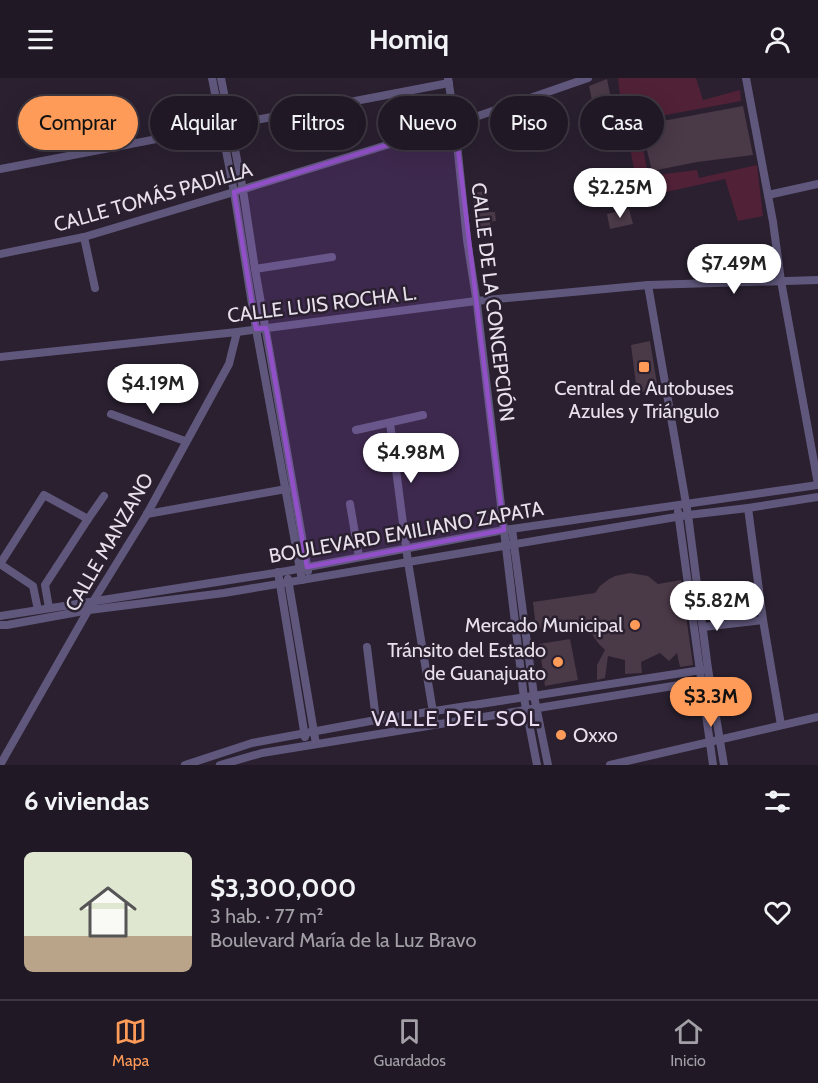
<!DOCTYPE html>
<html lang="es">
<head>
<meta charset="utf-8">
<style>
	:root { --surface:#201824; --page:#28212c; --text:#f1f3f6; --muted:#a2a0a6; --line:#3d3741; --accent:#fe9b59 }
	body { margin:0; font-family:Cabin,sans-serif; background:var(--page); color:var(--text); height:100vh; display:flex; flex-direction:column; font-size:22px; white-space:nowrap }
	* { box-sizing:border-box; margin:0 }
	p { font-size:20px; color:var(--muted) }
	.icon { flex:none; width:33px; height:33px; fill:none; stroke:currentColor; stroke-width:2; stroke-linecap:round; stroke-linejoin:round }
	.map { position:relative; height:687px; overflow:hidden }
	.side { display:flex; flex-direction:column; background:var(--surface); flex:1 }
	.side>* { flex:none }
	.banner { position:absolute; left:18px; top:18px; width:783px; height:54px; display:flex; gap:12px }
	.price { position:absolute; translate:-50% -51px; padding:0 14px; border-radius:21px; background:#fff; color:#222; font-size:20px; line-height:39px; filter:drop-shadow(0 2px 3px #0008) }
	.price::after { content:''; position:absolute; left:50%; top:36px; width:18px; height:14px; margin-left:-9px; background:inherit; clip-path:polygon(0 0,100% 0,50% 100%) }
	.price.active { background:var(--accent); color:#111 }
	ul { padding:0; list-style:none }
	li { display:flex; align-items:center; gap:18px; height:150px; padding:0 24px }
	li span { display:grid; place-items:center; flex:none; width:168px; height:120px; border-radius:9px; color:#555 }
	li>.icon { margin-inline-start:auto }
	span .icon { width:72px; height:72px; fill:#fffc; stroke-width:1 }
	li b { font-size:26px }
	h2 { display:flex; justify-content:space-between; align-items:center; height:72px; padding:0 24px; font-size:26px }
	.chip { padding:0 21px; border-radius:27px; background:var(--surface); box-shadow:0 6px 24px #0002,0 0 0 2px var(--line); font-size:21px; line-height:54px }
	.chip.active { background:var(--accent); color:#111 }
	header { display:flex; justify-content:space-between; align-items:center; height:78px; padding:0 24px; background:var(--surface); font-size:27px; font-weight:700 }
	.tab-bar { display:flex; justify-content:space-around; align-items:center; height:84px; border-top:2px solid var(--line); background:var(--surface); font-size:16px; color:var(--muted) }
	.tab-bar a { display:grid; justify-items:center; gap:3px }
	.tab-bar .active { color:var(--accent) }
	.map>svg:first-child { display:block }
</style>
</head>
<body>
<header><svg class="icon" aria-label="menu" viewBox="0 0 24 24"><path d="M4 6h16M4 12h16M4 18h16"/></svg>Homiq<svg class="icon" aria-label="person" viewBox="0 0 24 24"><circle cx="12" cy="8" r="4"/><path d="M4 21q1-7 8-7t8 7"/></svg></header>
<div class="map">
<svg width="818" height="687" viewBox="0 0 818 687">
	<rect width="100%" height="100%" fill="#2a2030"/>
	<g fill="#512137">
		<path d="M 618,0 L 696,0 L 703,22 L 740,12 L 741,23 L 623,45 Z"/>
		<path d="M 639,47 L 648,98 L 697,92 L 699,100 L 757,87 L 763,138 L 738,143 L 725,101 L 666,114 L 665,110 L 638,113 L 626,48 Z"/>
	</g>
	<g fill="#4a3947">
		<path d="M 607,1 L 616,46 L 597,47 L 589,8 Z"/>
		<path d="M 743,28 L 753,77 L 697,84 L 652,93 L 641,47 Z"/>
		<path d="M 486,113 L 489,134 L 495,134 L 496,143 L 490,144 L 491,150 L 478,152 L 473,115 Z"/>
		<path d="M 629,131 L 633,146 L 610,151 L 607,136 Z"/>
		<path d="M 650,263 L 658,312 L 637,314 L 631,267 Z"/>
		<path d="M 630,495 L 648,498 L 658,506 L 681,502 L 693,587 L 680,589 L 677,575 L 669,583 L 660,575 L 641,584 L 642,595 L 625,596 L 625,582 L 608,578 L 605,600 L 597,602 L 597,587 L 605,572 L 598,565 L 590,553 L 583,553 L 581,544 L 536,551 L 533,524 L 595,515 L 600,508 L 609,501 L 615,498 Z"/>
		<path d="M 570,561 L 578,602 L 545,608 L 539,566 Z"/>
	</g>
	<g fill="none" stroke-linecap="round" stroke-linejoin="round">
		<g stroke="#60587c" stroke-width="8">
			<path d="M 212,0 L 234,114 L 256,251 L 302,502"/>
			<path d="M 221,0 L 243,112 L 255,191 L 308,493"/>
			<path d="M 448,0 L 455,46 L 467,162 L 477,226 L 524,620 L 537,687"/>
			<path d="M 746,0 L 773,144 L 781,203 L 818,406"/>
			<path d="M 0,91 L 449,5"/>
			<path d="M 768,117 L 818,106"/>
			<path d="M 84,159 L 95,210"/>
			<path d="M 0,176 L 84,159 L 234,114 L 455,46 L 588,0"/>
			<path d="M 255,191 L 332,179"/>
			<path d="M 648,207 L 688,437 L 708,591 L 724,687"/>
			<path d="M 0,279 L 237,254 L 476,223 L 648,207 L 818,202"/>
			<path d="M 111,336 L 185,363"/>
			<path d="M 390,345 L 408,484 L 435,646"/>
			<path d="M 356,352 L 423,337"/>
			<path d="M 350,426 L 359,479"/>
			<path d="M 748,430 L 763,542 L 781,647"/>
			<path d="M 678,434 L 713,687"/>
			<path d="M 147,436 L 286,411"/>
			<path d="M 512,451 L 534,618 L 548,687"/>
			<path d="M 278,494 L 305,659"/>
			<path d="M 288,501 L 316,666"/>
			<path d="M 49,530 L 45,507 L 88,441 L 104,418"/>
			<path d="M 38,532 L 33,508 L 0,486 L 44,417 L 88,441"/>
			<path d="M 0,538 L 287,493 L 504,452 L 818,407"/>
			<path d="M 0,547 L 7,547 L 89,532 L 224,515 L 688,437 L 748,430 L 818,419"/>
			<path d="M 703,549 L 763,542"/>
			<path d="M 367,569 L 376,642"/>
			<path d="M 0,687 L 94,522 L 147,436 L 229,286 L 237,254"/>
			<path d="M 185,687 L 252,665 L 376,642 L 708,591"/>
			<path d="M 220,687 L 262,675 L 710,602"/>
			<path d="M 610,687 L 818,639"/>
		</g>
	</g>
	<path fill="#9150c8" fill-opacity="0.2" stroke="#9150c8" stroke-width="4.5" stroke-linejoin="round" d="M 455,46 L 504,452 L 307,489 L 266,250 L 256,251 L 234,114 Z"/>
	<g fill="#fe9b59" stroke="#2a2030" stroke-width="2">
		<rect x="638" y="283" width="12" height="12" rx="3"/>
		<circle cx="635" cy="547" r="6"/>
		<circle cx="558" cy="584" r="6"/>
		<circle cx="561" cy="657" r="6"/>
	</g>
	<g text-anchor="middle" dominant-baseline="central" stroke-width="5" stroke-linejoin="round" paint-order="stroke">
		<g font-size="20" fill="#e8e1ec" stroke="#2a2030">
			<text transform="translate(153 119) rotate(-16)">CALLE TOMÁS PADILLA</text>
			<text transform="translate(493 224) rotate(83)">CALLE DE LA CONCEPCIÓN</text>
			<text transform="translate(322 226) rotate(-7)">CALLE LUIS ROCHA L.</text>
			<text transform="translate(406 454) rotate(-10)">BOULEVARD EMILIANO ZAPATA</text>
			<text transform="translate(109 464) rotate(-60)">CALLE MANZANO</text>
		</g>
		<g font-size="20" fill="#e8e1ec" stroke="#2a2030" text-anchor="end">
			<text x="644" y="310" text-anchor="middle">Central de Autobuses<tspan x="644" dy="23">Azules y Triángulo</tspan></text>
			<text x="623" y="547">Mercado Municipal</text>
			<text x="546" y="572">Tránsito del Estado<tspan x="546" dy="23">de Guanajuato</tspan></text>
			<text x="573" y="657" text-anchor="start">Oxxo</text>
		</g>
		<g font-size="22" letter-spacing="1.5" fill="#e9dbf1" stroke="#2a2030">
			<text x="456" y="640">VALLE DEL SOL</text>
		</g>
	</g>
</svg>
<b class="price" style="left:620px;top:141px">$2.25M</b>
<b class="price" style="left:734px;top:217px">$7.49M</b>
<b class="price" style="left:153px;top:337px">$4.19M</b>
<b class="price" style="left:411px;top:406px">$4.98M</b>
<b class="price" style="left:717px;top:554px">$5.82M</b>
<b class="price active" style="left:711px;top:650px">$3.3M</b>
<div class="banner">
<a class="chip active">Comprar</a>
<a class="chip">Alquilar</a>
<a class="chip">Filtros</a>
<a class="chip">Nuevo</a>
<a class="chip">Piso</a>
<a class="chip">Casa</a>
</div>
</div>
<section class="side">
<h2>6 viviendas<svg class="icon" aria-label="filters" viewBox="0 0 24 24"><path d="M4 7h16M4 17h16"/><circle cx="9" cy="7" r="2"/><circle cx="15" cy="17" r="2"/></svg></h2>
<ul>
<li><span style="background:linear-gradient(#dfe7d0 70%,#b9a48a 0)"><svg class="icon" aria-label="home" viewBox="0 0 24 24"><path d="M3 11l9-7 9 7M6 9v11h12V9"/></svg></span><div><b>$3,300,000</b><p>3 hab. · 77 m²</p><p>Boulevard María de la Luz Bravo</p></div><svg class="icon" aria-label="heart" viewBox="0 0 24 24"><path d="M12 20l-8-8c-3-5 5-10 8-4 3-6 11-1 8 4z"/></svg></li>
</ul>
</section>
<nav class="tab-bar">
<a class="active"><svg class="icon" aria-label="map" viewBox="0 0 24 24"><path d="M3 6l6-2 6 2 6-2v14l-6 2-6-2-6 2zM9 4v14M15 6v14"/></svg>Mapa</a>
<a><svg class="icon" aria-label="saved" viewBox="0 0 24 24"><path d="M7 4h10v16l-5-4-5 4z"/></svg>Guardados</a>
<a><svg class="icon" aria-label="home" viewBox="0 0 24 24"><path d="M3 11l9-7 9 7M6 9v11h12V9"/></svg>Inicio</a>
</nav>
</body>
</html>
